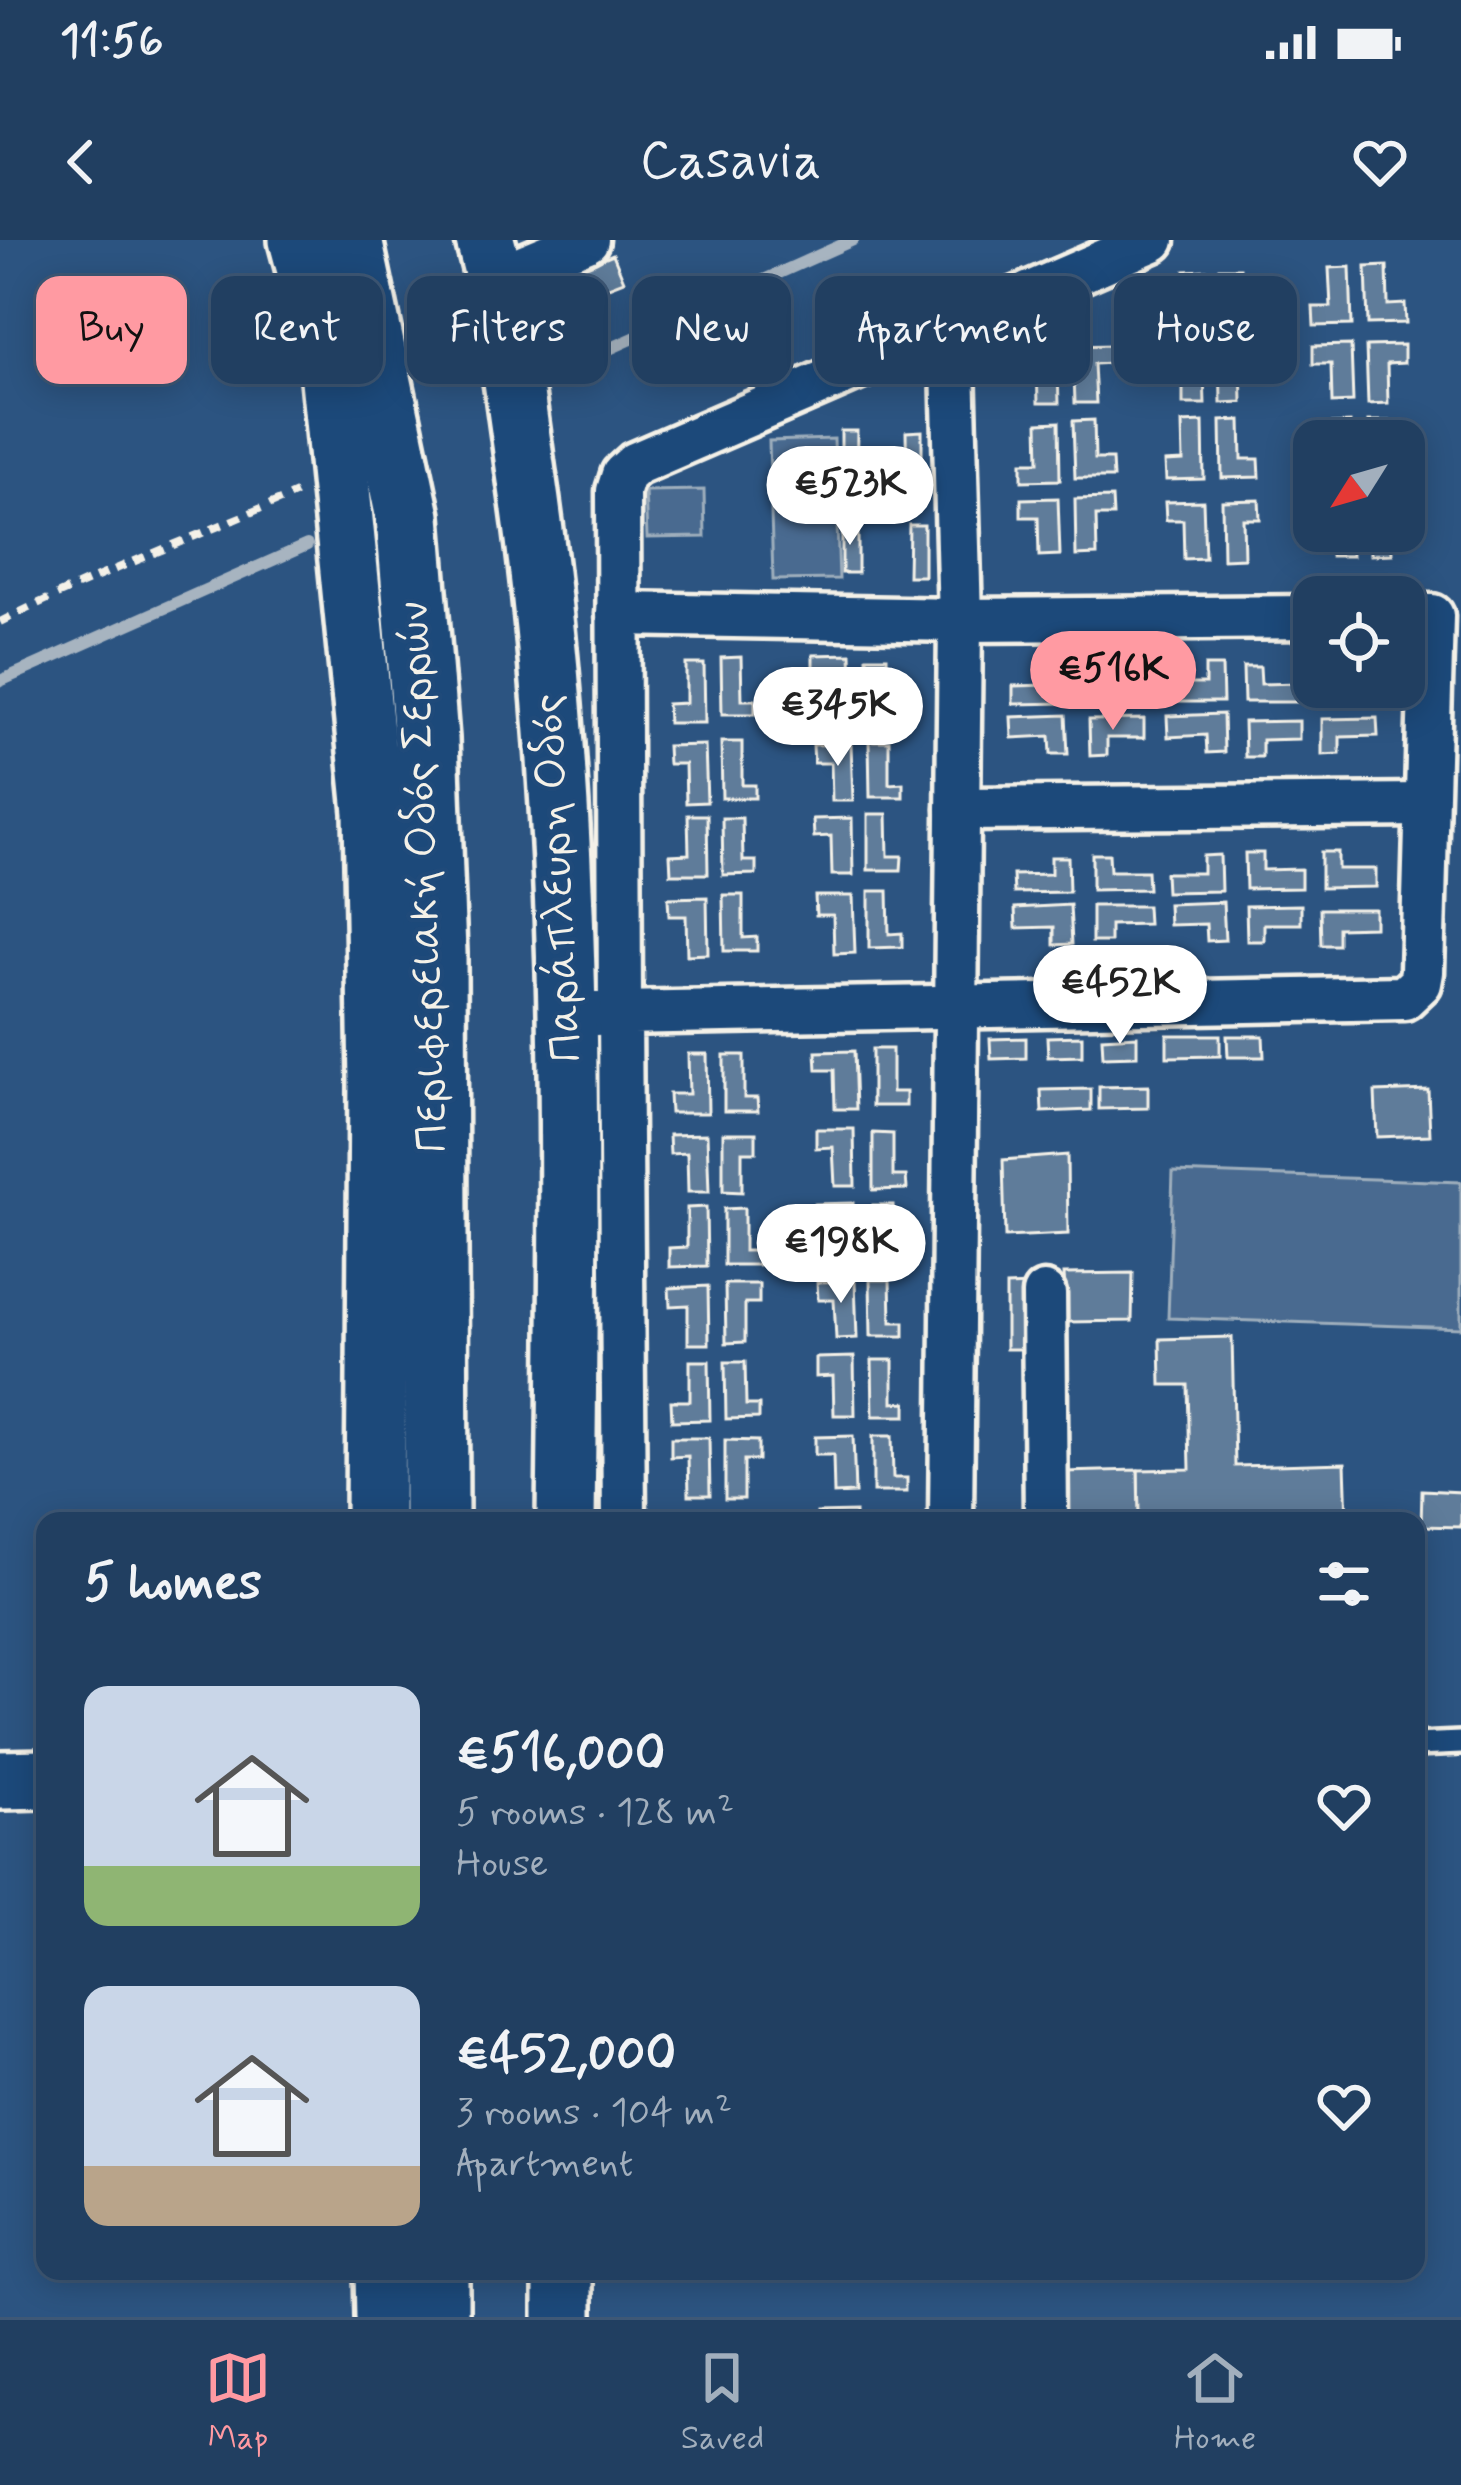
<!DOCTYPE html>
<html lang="en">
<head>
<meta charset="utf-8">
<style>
	:root { --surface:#213f61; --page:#294667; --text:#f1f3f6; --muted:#a2afbd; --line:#3e5876; --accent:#ff9aa2 }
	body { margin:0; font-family:Mynerve,sans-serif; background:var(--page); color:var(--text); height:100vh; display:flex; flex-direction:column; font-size:45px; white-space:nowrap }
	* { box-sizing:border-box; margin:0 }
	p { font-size:39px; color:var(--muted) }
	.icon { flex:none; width:66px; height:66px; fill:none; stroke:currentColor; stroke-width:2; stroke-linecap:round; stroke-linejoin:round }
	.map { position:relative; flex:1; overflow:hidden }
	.panel { position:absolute; left:36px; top:1272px; width:1389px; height:768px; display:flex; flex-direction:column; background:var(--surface); border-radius:24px; box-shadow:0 6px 30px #0003,0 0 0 3px var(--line) }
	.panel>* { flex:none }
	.guide { position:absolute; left:36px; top:36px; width:1389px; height:108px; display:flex; gap:24px }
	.needle { width:78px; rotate:233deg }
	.tools { position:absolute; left:1293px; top:180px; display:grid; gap:24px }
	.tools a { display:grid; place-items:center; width:132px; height:132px; border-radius:24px; background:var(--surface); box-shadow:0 6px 30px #0003,0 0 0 3px var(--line); font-size:60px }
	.price { position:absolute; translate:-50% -102px; padding:0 27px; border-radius:42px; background:#fff; color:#222; font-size:39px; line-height:78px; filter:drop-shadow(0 3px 6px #0008) }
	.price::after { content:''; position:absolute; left:50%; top:72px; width:36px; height:27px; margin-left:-18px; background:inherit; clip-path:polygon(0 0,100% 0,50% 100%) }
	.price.current { background:var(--accent); color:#111 }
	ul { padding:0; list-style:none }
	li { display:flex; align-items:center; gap:36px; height:300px; padding:0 48px }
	li span { display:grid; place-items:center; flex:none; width:336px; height:240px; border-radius:24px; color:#555 }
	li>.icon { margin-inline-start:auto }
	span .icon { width:144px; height:144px; fill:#fffc; stroke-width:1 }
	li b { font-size:51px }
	h2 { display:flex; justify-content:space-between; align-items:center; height:144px; padding:0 48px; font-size:51px }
	.pill { padding:0 42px; border-radius:24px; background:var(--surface); box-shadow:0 6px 30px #0003,0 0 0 3px var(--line); font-size:42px; line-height:108px }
	.pill.current { background:var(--accent); color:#111 }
	.status { display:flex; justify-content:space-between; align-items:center; height:84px; padding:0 60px; background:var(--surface); direction:ltr }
	.status svg { height:33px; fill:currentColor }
	header { display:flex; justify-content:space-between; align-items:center; height:156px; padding:0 48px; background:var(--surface); font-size:54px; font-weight:600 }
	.tab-bar { display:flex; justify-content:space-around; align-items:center; height:168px; border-top:3px solid var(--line); background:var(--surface); font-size:33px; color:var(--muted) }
	.tab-bar a { display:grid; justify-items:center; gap:6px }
	.tab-bar .current { color:var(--accent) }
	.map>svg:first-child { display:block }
</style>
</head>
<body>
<div class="status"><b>11:56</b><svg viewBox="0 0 49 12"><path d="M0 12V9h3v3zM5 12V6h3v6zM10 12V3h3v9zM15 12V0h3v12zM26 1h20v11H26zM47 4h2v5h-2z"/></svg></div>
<header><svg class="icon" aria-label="back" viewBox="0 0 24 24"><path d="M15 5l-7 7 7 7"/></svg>Casavia<svg class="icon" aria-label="heart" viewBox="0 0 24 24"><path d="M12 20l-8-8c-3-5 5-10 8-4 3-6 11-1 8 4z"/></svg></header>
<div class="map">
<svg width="1461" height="2077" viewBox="0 0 1461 2077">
	<rect width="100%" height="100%" fill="#2c5481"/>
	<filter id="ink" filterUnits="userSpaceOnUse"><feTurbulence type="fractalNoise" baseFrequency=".00833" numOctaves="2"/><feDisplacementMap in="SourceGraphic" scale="24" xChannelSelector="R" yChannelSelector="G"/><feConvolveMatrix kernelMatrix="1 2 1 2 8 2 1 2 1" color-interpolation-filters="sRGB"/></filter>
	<g filter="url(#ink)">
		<g fill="#496b90" stroke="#9eaebc" stroke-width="3">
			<path d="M 834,199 L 839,339 L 773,340 L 769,201 Z"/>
			<path d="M 704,250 L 705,297 L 647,298 L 645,251 Z"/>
			<path d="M 1173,932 L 1461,942 L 1461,1088 L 1168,1078 Z"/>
		</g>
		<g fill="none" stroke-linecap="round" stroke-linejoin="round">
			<g stroke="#a7b4c0" stroke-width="12">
				<path d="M 560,131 L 853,0"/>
				<path d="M 0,441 L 307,305"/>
			</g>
		</g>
		<g fill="#5e7b9a" stroke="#f4f1e8" stroke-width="3">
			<path d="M 613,14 L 624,41 L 570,62 L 560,36 Z"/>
			<path d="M 1387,26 L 1388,65 L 1405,64 L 1406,83 L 1368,84 L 1366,27 Z"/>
			<path d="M 1350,27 L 1352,85 L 1314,86 L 1313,67 L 1331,67 L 1329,28 Z"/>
			<path d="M 1219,28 L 1240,28 L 1241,67 L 1258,66 L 1258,85 L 1220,85 Z"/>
			<path d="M 1206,30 L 1207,87 L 1169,88 L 1168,70 L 1186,70 L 1185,31 Z"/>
			<path d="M 1057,105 L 1059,163 L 1038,163 L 1037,124 L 1020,125 L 1019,106 Z"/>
			<path d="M 1111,105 L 1112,123 L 1094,124 L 1096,163 L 1075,163 L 1073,106 Z"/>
			<path d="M 1258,105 L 1258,123 L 1241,123 L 1242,162 L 1221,163 L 1220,106 Z"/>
			<path d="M 1351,105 L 1353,162 L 1332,163 L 1331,124 L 1313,124 L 1313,106 Z"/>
			<path d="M 1404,105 L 1404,123 L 1387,124 L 1388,163 L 1368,164 L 1366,106 Z"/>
			<path d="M 1203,106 L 1205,164 L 1183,164 L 1183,125 L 1165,126 L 1165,107 Z"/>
			<path d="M 1094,180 L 1095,219 L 1112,219 L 1113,238 L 1075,238 L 1073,181 Z"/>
			<path d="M 1241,180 L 1242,219 L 1259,219 L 1260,237 L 1222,238 L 1221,181 Z"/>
			<rect x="1368" y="181" width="21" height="20"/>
			<path d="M 1059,182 L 1060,240 L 1022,241 L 1022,222 L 1039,222 L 1038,183 Z"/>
			<path d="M 1203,182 L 1204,239 L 1166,240 L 1165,222 L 1183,221 L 1182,183 Z"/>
			<path d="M 1350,183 L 1351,201 L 1330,201 L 1329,184 Z"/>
			<path d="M 841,191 L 857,191 L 856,241 L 841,241 Z"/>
			<path d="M 922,191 L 922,242 L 907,242 L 906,192 Z"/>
			<path d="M 1058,258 L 1060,315 L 1039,316 L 1038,277 L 1021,277 L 1021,259 Z"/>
			<path d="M 1112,258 L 1113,276 L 1096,276 L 1097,315 L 1076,316 L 1075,259 Z"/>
			<path d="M 1259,260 L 1260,279 L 1243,279 L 1244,318 L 1223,319 L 1222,261 Z"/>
			<path d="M 1203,261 L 1205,318 L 1184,319 L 1183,280 L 1166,280 L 1165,262 Z"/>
			<rect x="842" y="282" width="16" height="51"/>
			<path d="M 909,285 L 924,285 L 924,336 L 908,336 Z"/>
			<path d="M 1331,291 L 1351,291 L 1352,316 L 1331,316 Z"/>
			<path d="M 1370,291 L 1391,291 L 1392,314 L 1371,315 Z"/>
			<path d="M 851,414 L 853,471 L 832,472 L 831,433 L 813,433 L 813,415 Z"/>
			<path d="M 741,417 L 742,460 L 755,460 L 755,474 L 722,474 L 721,418 Z"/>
			<path d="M 867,417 L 887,417 L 888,460 L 901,460 L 901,473 L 868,473 Z"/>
			<path d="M 686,424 L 704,424 L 705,483 L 668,483 L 667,464 L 686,463 Z"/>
			<path d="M 1106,425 L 1106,443 L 1144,441 L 1144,460 L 1089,461 L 1088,426 Z"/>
			<path d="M 1205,426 L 1222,426 L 1223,462 L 1168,462 L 1167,444 L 1205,444 Z"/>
			<path d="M 1243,427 L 1260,427 L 1261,444 L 1299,443 L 1299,462 L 1244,462 Z"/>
			<path d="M 1050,428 L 1068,428 L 1068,463 L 1013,464 L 1013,446 L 1050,445 Z"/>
			<path d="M 1321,447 L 1376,447 L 1376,461 L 1321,462 Z"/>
			<path d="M 1223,474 L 1224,512 L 1207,513 L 1206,495 L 1168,497 L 1167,476 Z"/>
			<path d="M 1066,475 L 1068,514 L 1051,514 L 1050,496 L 1012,498 L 1011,477 Z"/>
			<path d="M 1377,478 L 1378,496 L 1340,497 L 1340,514 L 1322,515 L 1322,479 Z"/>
			<path d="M 1144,479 L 1144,498 L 1107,498 L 1107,515 L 1090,516 L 1089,480 Z"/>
			<path d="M 1299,481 L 1299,499 L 1262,500 L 1262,517 L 1245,517 L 1244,482 Z"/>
			<path d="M 869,501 L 889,501 L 889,544 L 903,543 L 903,557 L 870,557 Z"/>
			<path d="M 721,502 L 742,502 L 742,545 L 755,545 L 755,558 L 722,558 Z"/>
			<path d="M 851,504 L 853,561 L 832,561 L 831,523 L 814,523 L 813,505 Z"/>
			<path d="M 705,505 L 707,562 L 686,563 L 685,524 L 668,524 L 667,506 Z"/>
			<path d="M 868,574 L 887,574 L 888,616 L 902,616 L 901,630 L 868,630 Z"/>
			<path d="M 688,575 L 707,575 L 708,634 L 671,634 L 670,615 L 689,614 Z"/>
			<path d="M 722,578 L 742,578 L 743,621 L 756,621 L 756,634 L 723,635 Z"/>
			<path d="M 852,578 L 853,635 L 832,635 L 831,596 L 814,597 L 813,579 Z"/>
			<path d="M 1321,612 L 1338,612 L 1338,629 L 1376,629 L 1376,647 L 1321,648 Z"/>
			<path d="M 1245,613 L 1263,613 L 1263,630 L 1301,629 L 1301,648 L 1246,649 Z"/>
			<path d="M 1092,614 L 1109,614 L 1110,631 L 1147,631 L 1148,649 L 1092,650 Z"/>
			<path d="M 1220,615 L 1221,651 L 1166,652 L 1165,633 L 1203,633 L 1203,616 Z"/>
			<path d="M 1051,617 L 1068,617 L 1069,652 L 1014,653 L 1013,635 L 1051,634 Z"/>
			<path d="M 869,651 L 888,651 L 889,694 L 902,693 L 902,707 L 869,708 Z"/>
			<path d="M 723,655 L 743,655 L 743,698 L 757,697 L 757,711 L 724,711 Z"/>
			<path d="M 815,656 L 853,656 L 855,713 L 834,714 L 833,675 L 816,675 Z"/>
			<path d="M 707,657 L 708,714 L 687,715 L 686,676 L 669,676 L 668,658 Z"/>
			<path d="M 1223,662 L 1225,700 L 1207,701 L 1206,684 L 1169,685 L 1168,664 Z"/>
			<path d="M 1070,665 L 1072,704 L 1054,705 L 1054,687 L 1016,688 L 1015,668 Z"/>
			<path d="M 1301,665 L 1301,684 L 1264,684 L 1264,701 L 1247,701 L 1246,666 Z"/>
			<path d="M 1092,666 L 1147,666 L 1148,684 L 1110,685 L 1110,702 L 1092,702 Z"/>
			<path d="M 1320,669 L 1375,669 L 1375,687 L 1338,688 L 1338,705 L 1321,705 Z"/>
			<path d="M 1167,795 L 1220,795 L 1220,816 L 1167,817 Z"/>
			<path d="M 1082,796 L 1082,816 L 1048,817 L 1047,797 Z"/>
			<path d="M 1137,796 L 1137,816 L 1103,817 L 1102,798 Z"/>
			<path d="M 1227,796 L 1263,796 L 1264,817 L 1228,817 Z"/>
			<path d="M 1026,798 L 1026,818 L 991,819 L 990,799 Z"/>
			<path d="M 872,809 L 892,809 L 892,852 L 906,852 L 906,866 L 872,866 Z"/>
			<path d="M 854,811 L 856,869 L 835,869 L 834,830 L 817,830 L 816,812 Z"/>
			<path d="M 688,814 L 707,814 L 708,873 L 670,873 L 669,854 L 689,854 Z"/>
			<path d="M 724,815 L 744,815 L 744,858 L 757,858 L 758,871 L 724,871 Z"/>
			<path d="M 1148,846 L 1148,868 L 1099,869 L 1099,847 Z"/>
			<path d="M 1091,849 L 1091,870 L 1042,872 L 1041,850 Z"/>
			<path d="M 1428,850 L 1430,895 L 1377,897 L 1375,852 Z"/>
			<path d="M 816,889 L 854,889 L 855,946 L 835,946 L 833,907 L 816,908 Z"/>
			<path d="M 723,893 L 756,893 L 756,912 L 742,912 L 742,952 L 723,951 Z"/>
			<path d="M 873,893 L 893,894 L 893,936 L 906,936 L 907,949 L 873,950 Z"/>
			<path d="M 707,894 L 709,952 L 688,952 L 687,913 L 670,914 L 669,895 Z"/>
			<path d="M 1067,915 L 1068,994 L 1005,997 L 1003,920 Z"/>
			<path d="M 853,963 L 854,1021 L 833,1021 L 832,982 L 815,983 L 815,964 Z"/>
			<path d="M 873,965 L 893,965 L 894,1008 L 907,1008 L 907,1022 L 873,1021 Z"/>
			<path d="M 706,967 L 707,1026 L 669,1027 L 669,1008 L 687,1007 L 687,968 Z"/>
			<path d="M 744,968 L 744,1011 L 758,1011 L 758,1025 L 724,1025 L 724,969 Z"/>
			<path d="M 1133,1033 L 1132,1081 L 1067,1082 L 1064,1034 Z"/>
			<path d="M 870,1040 L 890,1040 L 891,1082 L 904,1082 L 904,1096 L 871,1096 Z"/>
			<path d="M 855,1041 L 857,1098 L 836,1099 L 834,1060 L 818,1060 L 817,1042 Z"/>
			<path d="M 725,1044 L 759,1044 L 759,1063 L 745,1063 L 745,1102 L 726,1103 Z"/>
			<path d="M 1031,1045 L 1031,1109 L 1006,1109 L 1006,1046 Z"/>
			<path d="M 708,1046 L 709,1104 L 688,1104 L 688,1065 L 670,1066 L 669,1048 Z"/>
			<path d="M 1232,1097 L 1235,1226 L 1345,1223 L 1347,1281 L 1139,1281 L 1138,1230 L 1190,1229 L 1188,1145 L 1161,1145 L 1160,1099 Z"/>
			<path d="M 854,1117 L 855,1175 L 834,1175 L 833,1136 L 816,1137 L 816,1118 Z"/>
			<path d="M 872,1120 L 893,1120 L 893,1163 L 906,1162 L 906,1176 L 873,1176 Z"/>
			<path d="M 690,1121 L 709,1121 L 710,1180 L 672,1181 L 671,1161 L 690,1161 Z"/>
			<path d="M 725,1122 L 745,1122 L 746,1165 L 759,1165 L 759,1178 L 726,1179 Z"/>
			<path d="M 853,1196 L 855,1253 L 834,1254 L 833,1215 L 815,1215 L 815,1197 Z"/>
			<path d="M 873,1196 L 892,1196 L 893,1238 L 907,1238 L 907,1252 L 873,1252 Z"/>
			<path d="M 671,1198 L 709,1198 L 710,1255 L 689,1255 L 688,1216 L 671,1217 Z"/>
			<path d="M 725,1200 L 758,1201 L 758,1220 L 744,1220 L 744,1259 L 725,1259 Z"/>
			<path d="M 1138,1230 L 1139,1281 L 1065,1281 L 1064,1232 Z"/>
			<path d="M 1422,1250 L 1461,1252 L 1461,1287 L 1421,1286 Z"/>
			<path d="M 855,1272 L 855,1281 L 817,1281 L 817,1273 Z"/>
		</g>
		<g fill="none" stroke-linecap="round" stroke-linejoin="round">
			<defs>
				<path id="lane" d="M 1416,1505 L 1461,1503"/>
				<g id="street">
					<path d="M 495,38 L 587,0"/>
					<path d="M 618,374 L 960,380 L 1314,377"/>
					<path d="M 958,569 L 1426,565"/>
					<path d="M 595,774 L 620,773 L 618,251 L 623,235 L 635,224 L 1153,0"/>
					<path d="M 1044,1054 L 1046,1281"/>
					<path d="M 624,1281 L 620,773 L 1404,758 L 1420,743 L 1422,732 L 1432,376 L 1404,376"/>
					<path d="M 951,1281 L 960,380 L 952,88"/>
				</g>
				<g id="secondary">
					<path d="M 298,0 L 327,109 L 373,572 L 378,840 L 375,1281"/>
					<path d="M 485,0 C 506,77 515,155 526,233 C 577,580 570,932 566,1281"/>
					<path d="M 0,1540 L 45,1539"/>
					<path d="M 384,2031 L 385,2077"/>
					<path d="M 563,2077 L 563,2031"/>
				</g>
				<g id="primary">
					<path d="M 350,0 L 408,277 L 426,499 L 434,713 L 436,1281"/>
					<path d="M 436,2077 L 436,2031"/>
				</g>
			</defs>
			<use href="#lane" stroke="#f4f1e8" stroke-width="30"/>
			<use href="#street" stroke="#f4f1e8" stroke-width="51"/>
			<use href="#secondary" stroke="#f4f1e8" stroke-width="66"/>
			<use href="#primary" stroke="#f4f1e8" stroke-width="72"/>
			<path stroke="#f4f1e8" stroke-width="8" stroke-dasharray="12 9" stroke-linecap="butt" d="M 0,382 C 96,334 197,297 296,253"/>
			<use href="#lane" stroke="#1f4a7a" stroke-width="21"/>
			<use href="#street" stroke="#1f4a7a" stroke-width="42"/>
			<use href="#secondary" stroke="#1f4a7a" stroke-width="57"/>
			<use href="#primary" stroke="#1f4a7a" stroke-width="63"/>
		</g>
	</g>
	<g text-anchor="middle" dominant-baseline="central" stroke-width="9" stroke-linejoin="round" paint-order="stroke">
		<g font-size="45" fill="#f4f1e8" stroke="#1f4a7a">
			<text transform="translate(424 637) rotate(-92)">Περιφερειακή Οδός Σερρών</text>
			<text transform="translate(558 638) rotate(-93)">Παράπλευρη Οδός</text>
		</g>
	</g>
</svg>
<div class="tools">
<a><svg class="needle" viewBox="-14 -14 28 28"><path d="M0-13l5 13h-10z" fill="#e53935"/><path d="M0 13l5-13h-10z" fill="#a2afbd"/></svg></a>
<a><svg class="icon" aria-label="locate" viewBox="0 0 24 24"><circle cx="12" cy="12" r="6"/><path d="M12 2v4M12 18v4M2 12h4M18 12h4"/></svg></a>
</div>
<b class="price" style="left:850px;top:308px">€523K</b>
<b class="price current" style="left:1113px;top:493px">€516K</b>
<b class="price" style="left:838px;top:529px">€345K</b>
<b class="price" style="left:1120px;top:807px">€452K</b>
<b class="price" style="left:841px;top:1066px">€198K</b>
<div class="guide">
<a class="pill current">Buy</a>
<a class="pill">Rent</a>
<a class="pill">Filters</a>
<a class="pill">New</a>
<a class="pill">Apartment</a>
<a class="pill">House</a>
</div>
<section class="panel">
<h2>5 homes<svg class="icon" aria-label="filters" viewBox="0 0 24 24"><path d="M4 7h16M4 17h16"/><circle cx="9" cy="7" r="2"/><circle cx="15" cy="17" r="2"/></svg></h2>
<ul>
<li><span style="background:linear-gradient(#c9d6e8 75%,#8fb573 0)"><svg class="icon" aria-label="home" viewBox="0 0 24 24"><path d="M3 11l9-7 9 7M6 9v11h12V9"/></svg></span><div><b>€516,000</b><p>5 rooms · 128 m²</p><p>House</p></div><svg class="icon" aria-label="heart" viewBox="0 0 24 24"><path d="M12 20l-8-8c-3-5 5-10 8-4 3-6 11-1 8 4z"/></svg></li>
<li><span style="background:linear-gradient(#c9d6e8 75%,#b9a48a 0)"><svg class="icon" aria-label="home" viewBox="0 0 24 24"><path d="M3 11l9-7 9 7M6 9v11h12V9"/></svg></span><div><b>€452,000</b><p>3 rooms · 104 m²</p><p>Apartment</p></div><svg class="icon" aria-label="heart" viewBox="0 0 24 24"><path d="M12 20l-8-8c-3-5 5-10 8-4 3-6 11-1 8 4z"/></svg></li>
</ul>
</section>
</div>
<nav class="tab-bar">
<a class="current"><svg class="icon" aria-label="map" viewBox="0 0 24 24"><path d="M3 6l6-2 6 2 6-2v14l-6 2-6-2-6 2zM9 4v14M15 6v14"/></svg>Map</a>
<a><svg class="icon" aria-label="saved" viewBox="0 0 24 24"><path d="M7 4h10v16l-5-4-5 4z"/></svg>Saved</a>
<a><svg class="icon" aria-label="home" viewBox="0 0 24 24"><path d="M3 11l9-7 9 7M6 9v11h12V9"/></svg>Home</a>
</nav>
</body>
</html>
